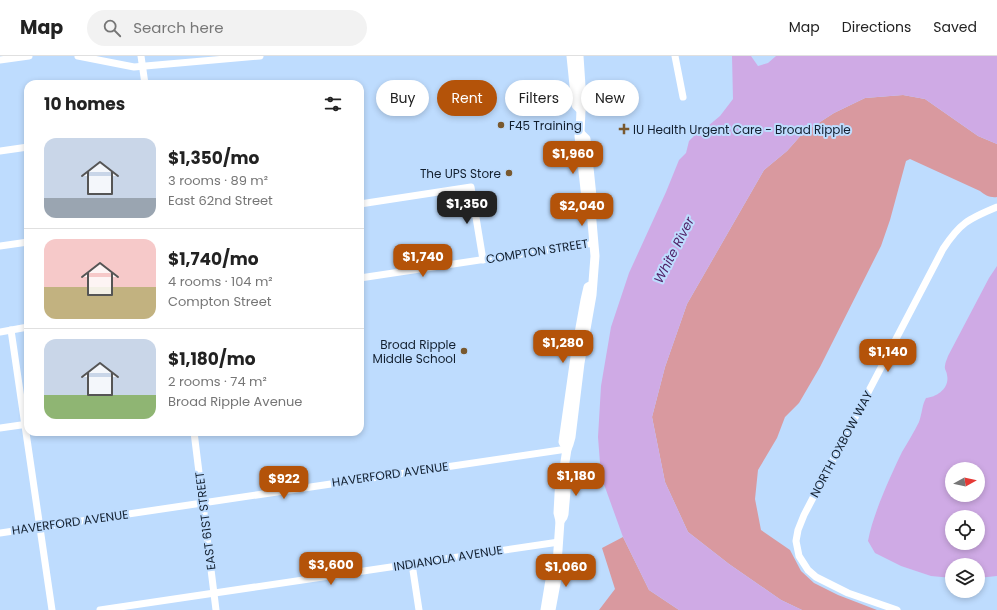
<!DOCTYPE html>
<html lang="en">
<head>
<meta charset="utf-8">
<style>
	:root { --surface:#fff; --page:#f2f2f2; --text:#222; --muted:#767676; --line:#e0e0e0; --accent:#b45309 }
	body { margin:0; font-family:Poppins,sans-serif; background:var(--page); color:var(--text); height:100vh; display:flex; flex-direction:column; font-size:15px; white-space:nowrap }
	* { box-sizing:border-box; margin:0 }
	p { font-size:13px; color:var(--muted) }
	.icon { flex:none; width:22px; height:22px; fill:none; stroke:currentColor; stroke-width:2; stroke-linecap:round; stroke-linejoin:round }
	.map { position:relative; flex:1; overflow:hidden }
	.sheet { position:absolute; left:24px; top:24px; width:340px; height:356px; display:flex; flex-direction:column; background:var(--surface); border-radius:12px; box-shadow:0 2px 6px #0003 }
	.sheet>* { flex:none }
	.hud { position:absolute; left:376px; top:24px; width:380px; height:36px; display:flex; gap:8px }
	.needle { width:26px; rotate:82deg }
	.controls { position:absolute; left:945px; top:406px; display:grid; gap:8px }
	.controls a { display:grid; place-items:center; width:40px; height:40px; border-radius:50%; background:var(--surface); box-shadow:0 2px 6px #0003; font-size:20px }
	.price { position:absolute; translate:-50% -34px; padding:0 9px; border-radius:8px; background:var(--accent); color:#fff; font-size:13px; line-height:26px; filter:drop-shadow(0 1px 2px #0008) }
	.price::after { content:''; position:absolute; left:50%; top:24px; width:12px; height:9px; margin-left:-6px; background:inherit; clip-path:polygon(0 0,100% 0,50% 100%) }
	.price.current { background:#222; color:#fff }
	ul { padding:0; list-style:none }
	li { display:flex; align-items:center; gap:12px; height:100px; padding:0 20px }
	li+li { border-top:1px solid var(--line) }
	li span { display:grid; place-items:center; flex:none; width:112px; height:80px; border-radius:12px; color:#555 }
	li>.icon { margin-inline-start:auto }
	span .icon { width:48px; height:48px; fill:#fffc; stroke-width:1 }
	li b { font-size:17px }
	h2 { display:flex; justify-content:space-between; align-items:center; height:48px; padding:0 20px; font-size:17px }
	.tag { padding:0 14px; border-radius:18px; background:var(--surface); box-shadow:0 2px 6px #0003; font-size:14px; line-height:36px }
	.tag.current { background:var(--accent); color:#fff }
	header { display:flex; align-items:center; gap:24px; box-sizing:border-box; height:56px; padding:0 20px; background:var(--surface); border-bottom:1px solid var(--line) }
	header strong { font-size:19px }
	nav { display:flex; gap:22px; margin-inline-start:auto; font-size:14px }
	.search { width:280px; height:36px; background:var(--page); display:flex; align-items:center; gap:10px; box-sizing:border-box; padding:0 14px; border-radius:22px; color:var(--muted); font-size:15px }
	.map>svg:first-child { display:block }
</style>
</head>
<body>
<header>
<strong>Map</strong>
<div class="search"><svg class="icon" aria-label="search" viewBox="0 0 24 24"><circle cx="10" cy="10" r="6"/><path d="M15 15l6 6"/></svg>Search here</div>
<nav><a>Map</a><a>Directions</a><a>Saved</a></nav>
</header>
<div class="map">
<svg width="997" height="554" viewBox="0 0 997 554">
	<rect width="100%" height="100%" fill="#bedcfe"/>
	<g fill="#d9999f">
		<path d="M 903,39 L 925,43 L 978,80 L 997,88 L 997,141 C 990,142 985,139 980,135 L 910,103 L 906,105 L 890,164 L 881,190 L 820,311 L 799,347 L 785,361 L 777,382 L 758,414 L 755,443 L 761,474 L 790,494 L 801,515 L 814,527 L 838,539 L 877,554 L 802,554 L 781,544 L 729,508 L 688,476 L 665,426 L 652,361 L 665,311 L 687,248 L 764,114 L 787,95 L 803,77 L 834,57 L 865,42 Z"/>
		<path d="M 623,481 L 649,534 L 679,554 L 599,554 L 615,533 L 602,492 Z"/>
	</g>
	<g fill="#cfaae5" fill-rule="evenodd">
		<path d="M 732,0 L 751,0 L 758,10 L 768,7 L 776,0 L 997,0 L 997,88 L 978,80 L 925,43 L 903,39 L 865,42 L 834,57 L 803,77 L 787,95 L 764,114 L 687,248 L 665,311 L 652,361 L 665,426 L 688,476 L 729,508 L 781,544 L 802,554 L 679,554 L 649,534 L 623,481 L 601,420 L 598,381 L 601,330 L 611,271 L 629,217 L 666,136 L 679,104 L 686,97 L 689,85 L 697,77 L 708,70 L 720,60 L 733,43 Z"/>
		<path d="M 997,210 L 997,520 L 978,522 L 978,509 L 952,509 L 952,522 L 931,520 L 901,510 L 875,497 L 868,485 C 873,458 890,421 902,396 C 908,386 914,376 919,366 C 922,358 922,349 926,342 C 937,341 950,332 947,319 C 947,316 944,313 945,310 C 945,307 947,303 948,300 L 989,222 ZM 952,413 L 978,413 L 978,439 L 952,439 ZM 952,461 L 978,461 L 978,487 L 952,487 Z"/>
	</g>
	<g fill="none" stroke-linecap="round" stroke-linejoin="round">
		<g stroke="#fff" stroke-width="7">
			<path d="M 78,0 L 134,11 L 260,0"/>
			<path d="M 141,0 L 145,28"/>
			<path d="M 675,0 L 683,41"/>
			<path d="M 0,4 L 29,0"/>
			<path d="M 0,95 L 28,91"/>
			<path d="M 360,148 L 471,131 L 483,204"/>
			<path d="M 0,190 L 28,186"/>
			<path d="M 360,222 L 594,187"/>
			<path d="M 11,274 L 52,554"/>
			<path d="M 0,276 L 28,271"/>
			<path d="M 0,372 L 28,368"/>
			<path d="M 194,376 L 216,554"/>
			<path d="M 0,477 L 567,393"/>
			<path d="M 412,508 L 419,554"/>
			<path d="M 100,554 L 559,486"/>
			<path d="M 897,554 L 848,537 L 816,521 L 808,514 L 799,500 L 796,485 L 798,474 L 804,459 L 943,193 C 960,167 968,163 997,151"/>
		</g>
		<g stroke="#fff" stroke-width="9">
			<path d="M 571,0 L 576,49 L 581,54"/>
			<path d="M 579,0 L 582,45 L 581,54 L 580,77 L 579,80 L 587,151 L 591,154"/>
			<path d="M 567,393 L 563,386 L 576,294 L 585,244 L 588,231 L 590,230"/>
			<path d="M 560,465 L 563,461 L 564,458 L 567,423 L 564,412 L 567,393 L 569,388 L 571,381 L 580,307 L 592,239 L 595,200 L 591,154 L 593,150 L 586,83 L 580,77"/>
			<path d="M 545,554 L 551,518 L 556,509"/>
			<path d="M 551,554 L 557,522 L 557,508 L 560,465 L 558,457 L 560,421 L 562,415 L 564,412"/>
		</g>
	</g>
	<g fill="#79592f" stroke="#bedcfe" stroke-width="1.5">
		<circle cx="501" cy="69" r="4"/>
		<path d="M622 67h4v4h4v4h-4v4h-4v-4h-4v-4h4z"/>
		<circle cx="509" cy="117" r="4"/>
		<circle cx="464" cy="295" r="4"/>
	</g>
	<g text-anchor="middle" dominant-baseline="central" stroke-width="4" stroke-linejoin="round" paint-order="stroke">
		<g font-size="12" fill="#121f2f" stroke="#bedcfe" text-anchor="start">
			<text x="509" y="69">F45 Training</text>
			<text x="633" y="73">IU Health Urgent Care - Broad Ripple</text>
			<text x="501" y="117" text-anchor="end">The UPS Store</text>
			<text x="456" y="288" text-anchor="end">Broad Ripple<tspan x="456" dy="14">Middle School</tspan></text>
		</g>
		<g font-size="12" fill="#121f2f" stroke="#bedcfe">
			<text transform="translate(537 195) rotate(-9)">COMPTON STREET</text>
			<text transform="translate(841 388) rotate(-62)">NORTH OXBOW WAY</text>
			<text transform="translate(390 418) rotate(-8)">HAVERFORD AVENUE</text>
			<text transform="translate(205 465) rotate(-97)">EAST 61ST STREET</text>
			<text transform="translate(70 466) rotate(-8)">HAVERFORD AVENUE</text>
			<text transform="translate(448 502) rotate(-9)">INDIANOLA AVENUE</text>
		</g>
		<g font-size="13" font-style="italic" fill="#502267" stroke="#bedcfe">
			<text transform="translate(674 194) rotate(-63)">White River</text>
		</g>
	</g>
</svg>
<div class="controls">
<a><svg class="needle" viewBox="-14 -14 28 28"><path d="M0-13l5 13h-10z" fill="#e53935"/><path d="M0 13l5-13h-10z" fill="#767676"/></svg></a>
<a><svg class="icon" aria-label="locate" viewBox="0 0 24 24"><circle cx="12" cy="12" r="6"/><path d="M12 2v4M12 18v4M2 12h4M18 12h4"/></svg></a>
<a><svg class="icon" aria-label="layers" viewBox="0 0 24 24"><path d="M12 4l9 5-9 5-9-5zM3 14l9 5 9-5"/></svg></a>
</div>
<b class="price" style="left:573px;top:119px">$1,960</b>
<b class="price current" style="left:467px;top:169px">$1,350</b>
<b class="price" style="left:582px;top:171px">$2,040</b>
<b class="price" style="left:423px;top:222px">$1,740</b>
<b class="price" style="left:563px;top:308px">$1,280</b>
<b class="price" style="left:888px;top:317px">$1,140</b>
<b class="price" style="left:576px;top:441px">$1,180</b>
<b class="price" style="left:284px;top:444px">$922</b>
<b class="price" style="left:331px;top:530px">$3,600</b>
<b class="price" style="left:566px;top:532px">$1,060</b>
<div class="hud">
<a class="tag">Buy</a>
<a class="tag current">Rent</a>
<a class="tag">Filters</a>
<a class="tag">New</a>
</div>
<section class="sheet">
<h2>10 homes<svg class="icon" aria-label="filters" viewBox="0 0 24 24"><path d="M4 7h16M4 17h16"/><circle cx="9" cy="7" r="2"/><circle cx="15" cy="17" r="2"/></svg></h2>
<ul>
<li><span style="background:linear-gradient(#c9d6e8 75%,#9aa5b1 0)"><svg class="icon" aria-label="home" viewBox="0 0 24 24"><path d="M3 11l9-7 9 7M6 9v11h12V9"/></svg></span><div><b>$1,350/mo</b><p>3 rooms · 89 m²</p><p>East 62nd Street</p></div></li>
<li><span style="background:linear-gradient(#f6c9c9 60%,#c2b280 0)"><svg class="icon" aria-label="home" viewBox="0 0 24 24"><path d="M3 11l9-7 9 7M6 9v11h12V9"/></svg></span><div><b>$1,740/mo</b><p>4 rooms · 104 m²</p><p>Compton Street</p></div></li>
<li><span style="background:linear-gradient(#c9d6e8 70%,#8fb573 0)"><svg class="icon" aria-label="home" viewBox="0 0 24 24"><path d="M3 11l9-7 9 7M6 9v11h12V9"/></svg></span><div><b>$1,180/mo</b><p>2 rooms · 74 m²</p><p>Broad Ripple Avenue</p></div></li>
</ul>
</section>
</div>
</body>
</html>
